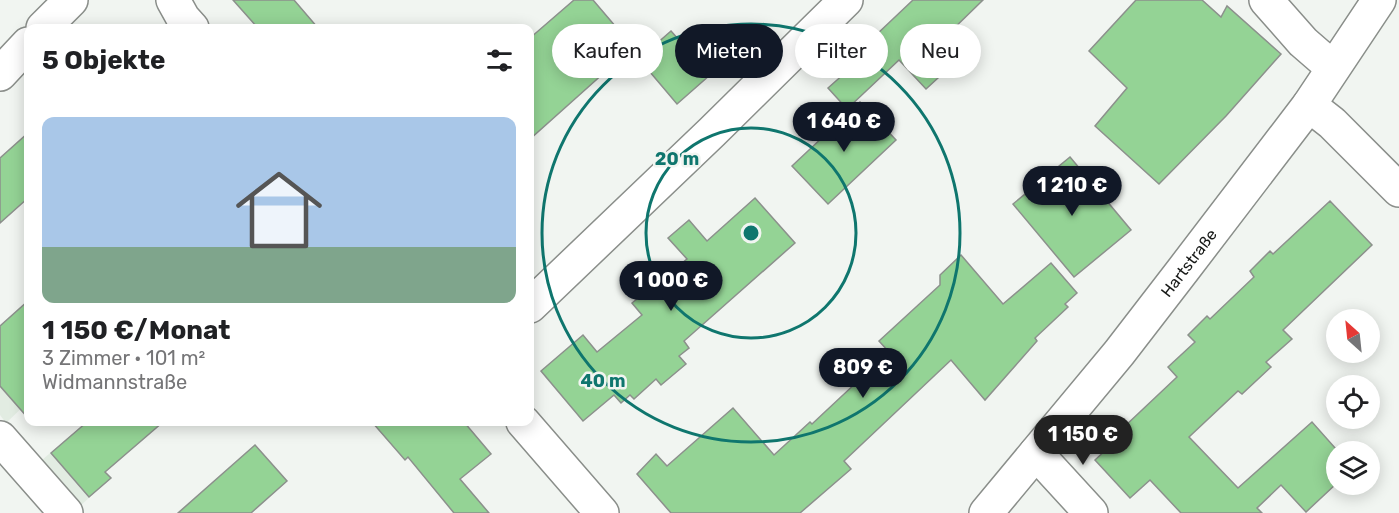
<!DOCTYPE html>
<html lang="de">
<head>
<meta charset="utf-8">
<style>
	:root { --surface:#fff; --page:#f6f6f6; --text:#202124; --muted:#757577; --accent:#111827 }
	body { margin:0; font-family:Rubik,sans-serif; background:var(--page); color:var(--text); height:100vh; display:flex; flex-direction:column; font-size:22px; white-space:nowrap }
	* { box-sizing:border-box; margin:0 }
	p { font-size:20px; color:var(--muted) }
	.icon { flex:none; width:33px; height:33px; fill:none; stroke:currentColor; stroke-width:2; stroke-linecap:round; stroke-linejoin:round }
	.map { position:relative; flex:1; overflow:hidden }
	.sheet { position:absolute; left:24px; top:24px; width:510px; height:402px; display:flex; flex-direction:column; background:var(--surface); border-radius:12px; box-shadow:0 3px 15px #0003 }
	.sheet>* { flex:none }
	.guide { position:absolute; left:552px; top:24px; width:570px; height:54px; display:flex; gap:12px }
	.needle { width:39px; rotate:333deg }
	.controls { position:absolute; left:1326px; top:309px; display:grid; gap:12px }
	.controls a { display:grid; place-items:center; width:54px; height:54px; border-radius:50%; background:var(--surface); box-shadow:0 3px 15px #0003; font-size:30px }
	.price { position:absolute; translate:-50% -51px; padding:0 14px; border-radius:21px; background:var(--accent); color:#fff; font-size:20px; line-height:39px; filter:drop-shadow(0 2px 3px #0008) }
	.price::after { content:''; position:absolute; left:50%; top:36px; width:18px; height:14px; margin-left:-9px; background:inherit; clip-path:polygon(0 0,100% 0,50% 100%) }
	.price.on { background:#222; color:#fff }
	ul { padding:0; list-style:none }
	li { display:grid; align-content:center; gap:12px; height:318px; padding:0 18px }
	li span { display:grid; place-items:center; height:186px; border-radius:12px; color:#555 }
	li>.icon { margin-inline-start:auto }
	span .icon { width:108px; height:108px; fill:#fffc; stroke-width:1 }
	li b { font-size:26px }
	h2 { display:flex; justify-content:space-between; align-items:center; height:72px; padding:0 18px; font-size:26px }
	.chip { padding:0 21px; border-radius:27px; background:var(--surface); box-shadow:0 3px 15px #0003; font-size:21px; line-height:54px }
	.chip.on { background:var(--accent); color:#fff }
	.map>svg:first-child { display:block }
</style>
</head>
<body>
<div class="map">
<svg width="1399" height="513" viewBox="0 0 1399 513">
	<rect width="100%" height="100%" fill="#f1f5f1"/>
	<g fill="#e2ece2">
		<path d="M 0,343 L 28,375 L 28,402 L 6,423 L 0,415 Z"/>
		<path d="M 72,434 L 111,478 L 80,506 L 41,461 Z"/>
	</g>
	<g fill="#94d395" stroke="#8c908c" stroke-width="1.5">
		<path d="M 233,0 L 294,0 L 318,28 L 258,28 Z"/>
		<path d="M 574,0 L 593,0 L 633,47 L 530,139 L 530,38 Z"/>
		<path d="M 913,0 L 983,0 L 945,37 L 962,56 L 926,89 L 899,60 L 847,109 L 828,88 L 881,41 L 876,35 Z"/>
		<path d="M 1136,0 L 1202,0 L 1221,17 L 1227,6 L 1281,54 L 1226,116 L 1159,184 L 1095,126 L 1127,88 L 1089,51 Z"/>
		<path d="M 671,31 L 710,75 L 677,104 L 639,59 Z"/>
		<path d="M 860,102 L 896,140 L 828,204 L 792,166 Z"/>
		<path d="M 28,133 L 28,198 L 0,223 L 0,158 Z"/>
		<path d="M 1070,157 L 1131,230 L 1074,277 L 1013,204 Z"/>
		<path d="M 755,198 L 795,243 L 684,341 L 689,348 L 679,356 L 686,364 L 661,385 L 656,379 L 634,399 L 630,395 L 621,403 L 614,395 L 583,421 L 541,371 L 583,335 L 597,352 L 642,315 L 632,303 L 687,259 L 668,238 L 689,220 L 707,241 Z"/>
		<path d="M 1330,201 L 1372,245 L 1283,330 L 1292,339 L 1266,362 L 1271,367 L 1242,394 L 1238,391 L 1189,437 L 1238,488 L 1312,422 L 1336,449 L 1336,484 L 1306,512 L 1281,485 L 1257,508 L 1262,513 L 1181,513 L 1150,480 L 1130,498 L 1095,460 L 1109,447 L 1106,444 L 1177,377 L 1168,367 L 1195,342 L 1188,335 L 1207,316 L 1210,319 L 1254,277 L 1250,271 L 1270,251 L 1273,254 Z"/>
		<path d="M 961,255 L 1003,304 L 1051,263 L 1077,293 L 1065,304 L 1068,307 L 1035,338 L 1037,341 L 985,400 L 951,360 L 844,461 L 851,469 L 800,513 L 671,513 L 637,474 L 656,454 L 667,466 L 733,408 L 774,455 L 810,422 L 812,424 L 889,352 L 879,341 L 940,285 L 940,275 Z"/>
		<path d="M 28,301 L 28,418 L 0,386 L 0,326 Z"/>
		<path d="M 87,422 L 163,422 L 105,472 L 111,478 L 89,497 L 51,453 Z"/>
		<path d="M 372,422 L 464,422 L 491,454 L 460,479 L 489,513 L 454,513 L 408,457 L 405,460 Z"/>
		<path d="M 255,445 L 287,481 L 251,513 L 178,513 Z"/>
	</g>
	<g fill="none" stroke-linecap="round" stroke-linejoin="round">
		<defs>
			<g id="minor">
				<path d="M 173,0 L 183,18 L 192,28"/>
				<path d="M 1266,0 L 1303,42 L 1333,68"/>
				<path d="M 43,28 L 71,0"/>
				<path d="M 0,74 L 28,44"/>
				<path d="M 1309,105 L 1332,123 L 1399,190"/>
				<path d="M 530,306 L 712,132 L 846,0"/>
				<path d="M 523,422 L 602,513"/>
				<path d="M 0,438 L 66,513"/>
				<path d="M 1036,453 L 1091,513"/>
				<path id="s1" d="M 986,513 L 1119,353 L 1183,270 L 1309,105 L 1379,0"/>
			</g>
		</defs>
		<use href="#minor" stroke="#8a8e8a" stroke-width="36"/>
		<use href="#minor" stroke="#fff" stroke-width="33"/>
	</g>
	<g fill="none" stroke="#0f766e" stroke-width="3">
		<circle cx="751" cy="233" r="105"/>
		<circle cx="751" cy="233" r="209"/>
	</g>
	<g text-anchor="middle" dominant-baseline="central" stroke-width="5" stroke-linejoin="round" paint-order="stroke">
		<g font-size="16" fill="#171917" stroke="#f1f5f1">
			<text stroke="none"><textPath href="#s1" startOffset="322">Hartstraße</textPath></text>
		</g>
	</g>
	<circle cx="751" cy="233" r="9" fill="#0f766e" stroke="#f1f5f1" stroke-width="3"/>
	<g font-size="18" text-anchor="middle" font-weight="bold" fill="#0f766e" stroke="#f1f5f1" stroke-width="5" stroke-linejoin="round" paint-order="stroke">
		<text x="677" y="165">20 m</text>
		<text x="603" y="387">40 m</text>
	</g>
</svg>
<div class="controls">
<a><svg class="needle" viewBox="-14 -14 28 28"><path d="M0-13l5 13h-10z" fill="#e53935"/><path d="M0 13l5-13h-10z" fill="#757577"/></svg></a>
<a><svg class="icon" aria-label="locate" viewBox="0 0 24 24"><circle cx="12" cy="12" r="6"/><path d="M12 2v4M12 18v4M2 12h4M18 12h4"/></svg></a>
<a><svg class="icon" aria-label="layers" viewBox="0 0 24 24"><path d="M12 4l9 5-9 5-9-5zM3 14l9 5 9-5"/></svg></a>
</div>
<b class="price" style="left:844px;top:153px">1 640 €</b>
<b class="price" style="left:1072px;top:217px">1 210 €</b>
<b class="price" style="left:671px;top:312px">1 000 €</b>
<b class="price" style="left:863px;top:399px">809 €</b>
<b class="price on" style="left:1083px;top:466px">1 150 €</b>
<div class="guide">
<a class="chip">Kaufen</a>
<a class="chip on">Mieten</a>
<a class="chip">Filter</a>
<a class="chip">Neu</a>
</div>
<section class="sheet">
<h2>5 Objekte<svg class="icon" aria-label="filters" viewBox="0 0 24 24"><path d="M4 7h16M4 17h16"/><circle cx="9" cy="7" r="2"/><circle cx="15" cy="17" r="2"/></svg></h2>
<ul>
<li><span style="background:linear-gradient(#a9c7e8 70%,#7fa58c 0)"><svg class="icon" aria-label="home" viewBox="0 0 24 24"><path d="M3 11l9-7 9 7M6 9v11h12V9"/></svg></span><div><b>1 150 €/Monat</b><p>3 Zimmer · 101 m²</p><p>Widmannstraße</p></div></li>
</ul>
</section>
</div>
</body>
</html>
